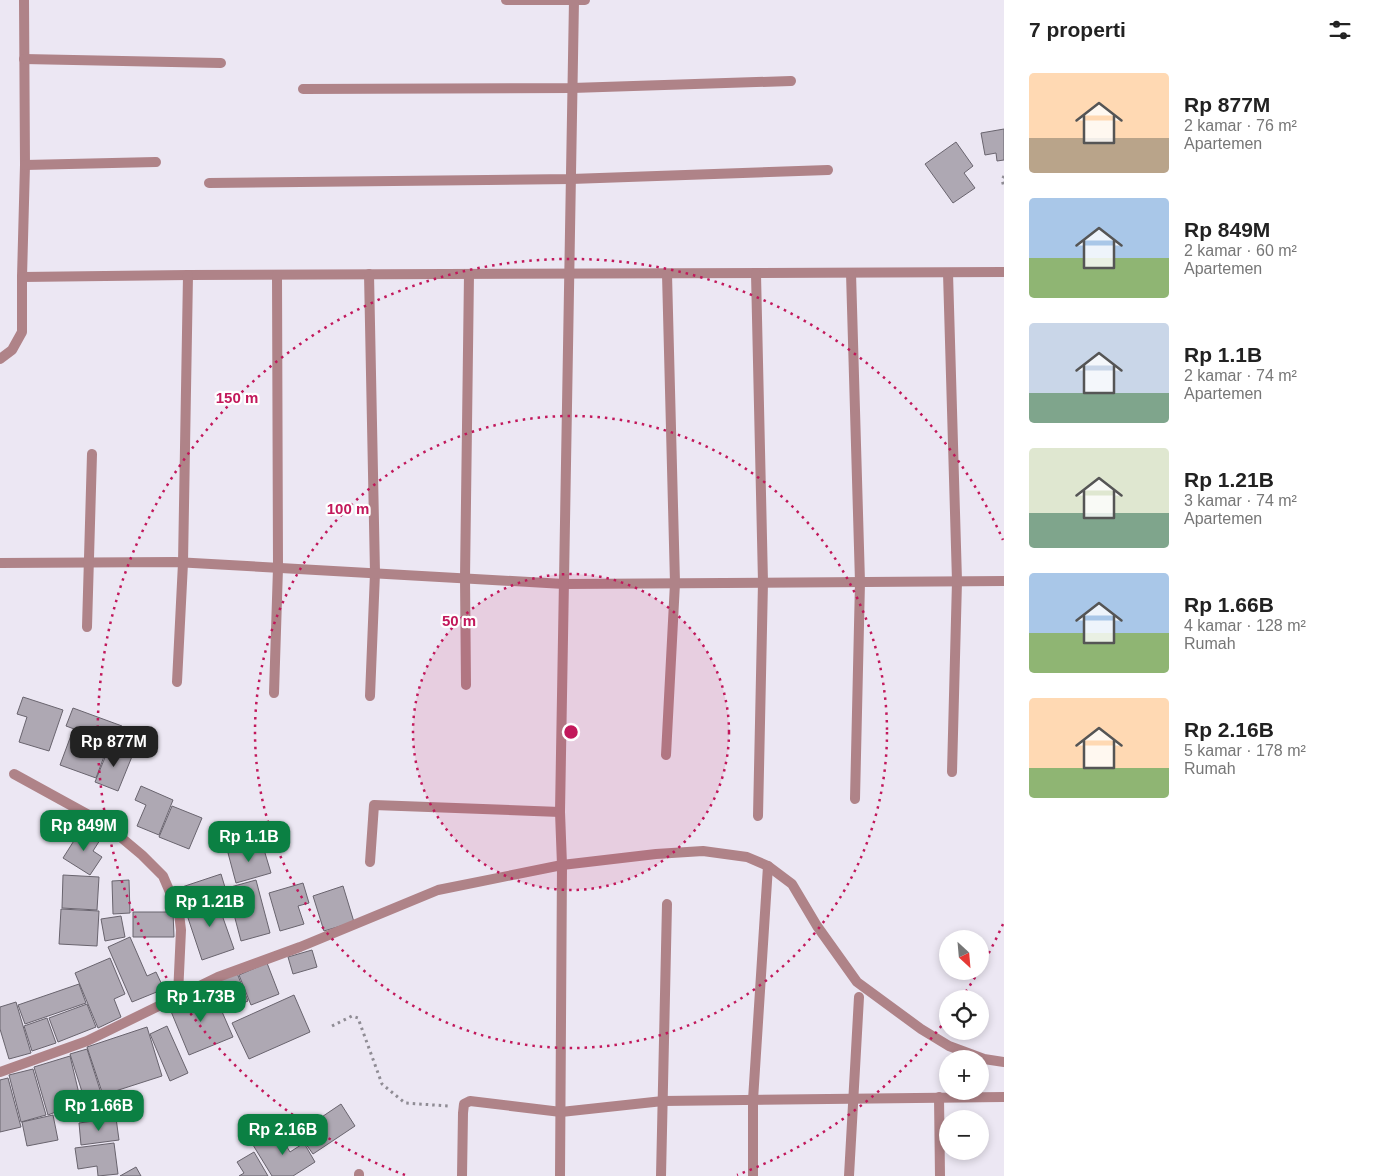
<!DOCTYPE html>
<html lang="id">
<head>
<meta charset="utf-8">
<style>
	:root { --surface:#fff; --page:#f2f2f2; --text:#222; --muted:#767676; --accent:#0b8043 }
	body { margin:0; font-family:Arial,sans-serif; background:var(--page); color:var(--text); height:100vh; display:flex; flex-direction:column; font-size:19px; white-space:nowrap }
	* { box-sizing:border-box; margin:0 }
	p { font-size:16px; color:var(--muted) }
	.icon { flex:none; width:28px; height:28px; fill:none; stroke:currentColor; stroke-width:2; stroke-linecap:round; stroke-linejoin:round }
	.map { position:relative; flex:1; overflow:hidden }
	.details { display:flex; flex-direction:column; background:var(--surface); width:375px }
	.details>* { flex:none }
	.needle { width:32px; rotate:154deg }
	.controls { position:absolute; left:939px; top:930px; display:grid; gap:10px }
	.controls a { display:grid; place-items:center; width:50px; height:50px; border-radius:50%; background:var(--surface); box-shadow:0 2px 8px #0003; font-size:25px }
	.price { position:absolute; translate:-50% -42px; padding:0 11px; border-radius:10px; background:var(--accent); color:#fff; font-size:16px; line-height:32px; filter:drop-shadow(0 1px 2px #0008) }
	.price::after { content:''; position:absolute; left:50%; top:30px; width:15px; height:11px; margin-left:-8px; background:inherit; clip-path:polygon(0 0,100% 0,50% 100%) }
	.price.active { background:#222; color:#fff }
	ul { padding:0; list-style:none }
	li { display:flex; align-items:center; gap:15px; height:125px; padding:0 25px }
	li span { display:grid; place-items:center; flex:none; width:140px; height:100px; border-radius:5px; color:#555 }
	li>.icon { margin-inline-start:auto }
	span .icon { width:60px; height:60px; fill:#fffc; stroke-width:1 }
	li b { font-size:21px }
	h2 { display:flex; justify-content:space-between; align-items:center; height:60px; padding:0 25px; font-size:21px }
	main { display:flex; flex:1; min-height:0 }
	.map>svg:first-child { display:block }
</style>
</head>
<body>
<main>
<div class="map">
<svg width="1004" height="1176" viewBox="0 0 1004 1176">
	<rect width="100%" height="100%" fill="#ece7f3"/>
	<g fill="#aea8b3" stroke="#69646e">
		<path d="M 1004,129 L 1004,160 L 997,161 L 996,153 L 985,155 L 981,133 Z"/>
		<path d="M 956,142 L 973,166 L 964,173 L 975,188 L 953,203 L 925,164 Z"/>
		<path d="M 23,697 L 63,710 L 49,751 L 19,742 L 27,717 L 17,714 Z"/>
		<path d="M 73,708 L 122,726 L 115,744 L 66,726 Z"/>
		<path d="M 73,730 L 109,743 L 96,778 L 60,765 Z"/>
		<path d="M 110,745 L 133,754 L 118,791 L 95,782 Z"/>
		<path d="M 141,786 L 173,800 L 159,835 L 137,826 L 146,805 L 135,800 Z"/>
		<path d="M 172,806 L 202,818 L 189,849 L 159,837 Z"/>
		<path d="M 82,828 L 100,840 L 93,851 L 102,857 L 90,875 L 63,858 Z"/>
		<path d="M 262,843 L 271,873 L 236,883 L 228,853 Z"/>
		<path d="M 221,874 L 227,894 L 185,907 L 179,888 Z"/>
		<path d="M 63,875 L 99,877 L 97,910 L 62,908 Z"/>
		<path d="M 129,880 L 130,913 L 113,914 L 112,881 Z"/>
		<path d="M 256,880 L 270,933 L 241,941 L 227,888 Z"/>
		<path d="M 303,883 L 309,903 L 298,906 L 304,924 L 280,931 L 269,893 Z"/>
		<path d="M 343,886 L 354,922 L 324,931 L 313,896 Z"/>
		<path d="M 222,896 L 227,913 L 222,915 L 234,949 L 202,960 L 185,909 Z"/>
		<path d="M 61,909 L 99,911 L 97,946 L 59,944 Z"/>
		<path d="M 133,912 L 173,912 L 174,937 L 133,937 Z"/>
		<path d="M 121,916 L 125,937 L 105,941 L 101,919 Z"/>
		<path d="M 130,937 L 147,976 L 156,972 L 164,989 L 132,1002 L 108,947 Z"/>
		<path d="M 312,950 L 317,967 L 293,974 L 288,957 Z"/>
		<path d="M 110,958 L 125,994 L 114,999 L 121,1017 L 98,1028 L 75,973 Z"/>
		<path d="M 267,963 L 279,994 L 251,1005 L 239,975 Z"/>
		<path d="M 237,973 L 248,1001 L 224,1011 L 212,983 Z"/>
		<path d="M 79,984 L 86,1003 L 25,1024 L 18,1005 Z"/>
		<path d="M 213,991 L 233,1037 L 189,1055 L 170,1009 Z"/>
		<path d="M 294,995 L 310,1032 L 249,1059 L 232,1023 Z"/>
		<path d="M 16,1002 L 31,1053 L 9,1059 L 0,1029 L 0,1007 Z"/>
		<path d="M 87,1004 L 96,1027 L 58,1042 L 49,1018 Z"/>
		<path d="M 47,1018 L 56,1043 L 32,1051 L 24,1026 Z"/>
		<path d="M 167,1026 L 188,1073 L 170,1081 L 150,1034 Z"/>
		<path d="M 147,1027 L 162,1076 L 103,1095 L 87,1047 Z"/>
		<path d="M 87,1049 L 101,1093 L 84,1098 L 70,1054 Z"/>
		<path d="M 70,1056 L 81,1102 L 48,1115 L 34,1067 Z"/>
		<path d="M 33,1069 L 46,1115 L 21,1122 L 9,1075 Z"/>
		<path d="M 8,1078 L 21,1127 L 0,1132 L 0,1080 Z"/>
		<path d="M 117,1098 L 120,1117 L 82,1122 L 80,1104 Z"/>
		<path d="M 341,1104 L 355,1126 L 313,1154 L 298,1133 Z"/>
		<path d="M 53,1115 L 58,1140 L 27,1146 L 22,1122 Z"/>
		<path d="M 116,1118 L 119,1140 L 81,1145 L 79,1123 Z"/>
		<path d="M 277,1130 L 290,1152 L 304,1143 L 315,1162 L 293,1176 L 272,1176 L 253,1145 Z"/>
		<path d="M 114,1143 L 118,1174 L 98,1176 L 97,1166 L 78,1169 L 75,1148 Z"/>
		<path d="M 254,1152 L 268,1176 L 239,1176 L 244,1173 L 237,1162 Z"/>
		<path d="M 136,1167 L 141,1176 L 120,1176 Z"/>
	</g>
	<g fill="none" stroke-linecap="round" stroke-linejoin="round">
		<g stroke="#8f8c94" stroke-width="3" stroke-dasharray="2.5 4" stroke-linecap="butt">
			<path d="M 1004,176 L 1002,180 L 1004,187"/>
			<path d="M 332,1026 L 352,1016 L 358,1018 L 382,1084 L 405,1103 L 448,1106"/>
		</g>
		<path stroke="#af8388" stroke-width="10" d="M 370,862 L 374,805 L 560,812"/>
		<g stroke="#af8388" stroke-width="10">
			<path d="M 24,0 L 25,165 L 22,277 L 188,275 L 1004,272"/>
			<path d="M 506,0 L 585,0"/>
			<path d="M 24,59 L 221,63"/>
			<path d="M 303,89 L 572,88 L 791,81"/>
			<path d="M 25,165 L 156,162"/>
			<path d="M 209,183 L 571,179 L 828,170"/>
			<path d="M 851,273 L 860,582 L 855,799"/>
			<path d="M 948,273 L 957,581 L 952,772"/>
			<path d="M 369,274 L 375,573 L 370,696"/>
			<path d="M 756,274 L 763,582 L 758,816"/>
			<path d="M 0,359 L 12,350 L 22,332 L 22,277"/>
			<path d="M 0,563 L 175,562 L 564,584 L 1004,581"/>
			<path d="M 87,627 L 92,454"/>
			<path d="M 177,682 L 183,563 L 188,275"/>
			<path d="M 466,685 L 465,578 L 469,274"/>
			<path d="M 274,693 L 278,568 L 277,275"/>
			<path d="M 666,755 L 675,583 L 667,274"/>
			<path d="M 14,774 L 105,824 L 142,855 L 163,876 L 179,913 L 181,930 L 178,995"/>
			<path d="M 0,1072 L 87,1041 L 218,977 L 300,947 L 438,890 L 562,865 L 656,854 L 703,851 L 747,857 L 768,866 L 792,884 L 817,926 L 857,982 L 921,1029 L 949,1046 L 984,1059 L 1004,1062"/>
			<path d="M 939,1097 L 940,1176"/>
			<path d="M 359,1176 L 359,1174"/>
			<path d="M 462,1176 L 463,1113 L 464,1104 L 470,1101 L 561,1112 L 663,1101 L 1004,1097"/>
			<path d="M 560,1176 L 562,865 L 560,812 L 574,0"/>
			<path d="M 661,1176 L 667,904"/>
			<path d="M 753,1176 L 753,1100 L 768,866"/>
			<path d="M 849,1176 L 859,997"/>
		</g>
	</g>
	<circle cx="571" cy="732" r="158" fill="#c2185b" fill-opacity=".12"/>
	<g fill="none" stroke="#c2185b" stroke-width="2.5" stroke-dasharray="2.5 5">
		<circle cx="571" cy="732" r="158"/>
		<circle cx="571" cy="732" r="316"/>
		<path d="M1003 924A473 473 0 0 1 963 996M946 1020A473 473 0 0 1 737 1175M405 1175A473 473 0 1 1 1003 540"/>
	</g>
	<circle cx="571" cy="732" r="8" fill="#c2185b" stroke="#fff" stroke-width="2.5"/>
	<g font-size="15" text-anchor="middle" font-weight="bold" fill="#c2185b" stroke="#fff" stroke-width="4.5" stroke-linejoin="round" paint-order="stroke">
		<text x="237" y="403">150 m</text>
		<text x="348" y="514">100 m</text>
		<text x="459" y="626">50 m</text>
	</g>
</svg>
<div class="controls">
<a><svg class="needle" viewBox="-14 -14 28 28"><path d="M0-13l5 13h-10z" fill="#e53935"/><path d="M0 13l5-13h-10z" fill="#767676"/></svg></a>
<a><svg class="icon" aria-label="locate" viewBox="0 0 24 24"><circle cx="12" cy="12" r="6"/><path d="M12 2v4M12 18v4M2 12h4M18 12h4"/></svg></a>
<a>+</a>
<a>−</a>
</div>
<b class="price active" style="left:114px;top:768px">Rp 877M</b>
<b class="price" style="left:84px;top:852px">Rp 849M</b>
<b class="price" style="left:249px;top:863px">Rp 1.1B</b>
<b class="price" style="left:210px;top:928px">Rp 1.21B</b>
<b class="price" style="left:201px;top:1023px">Rp 1.73B</b>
<b class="price" style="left:99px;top:1132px">Rp 1.66B</b>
<b class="price" style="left:283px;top:1156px">Rp 2.16B</b>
</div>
<section class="details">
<h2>7 properti<svg class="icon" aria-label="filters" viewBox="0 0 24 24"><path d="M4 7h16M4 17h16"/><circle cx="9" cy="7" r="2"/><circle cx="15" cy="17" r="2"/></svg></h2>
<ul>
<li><span style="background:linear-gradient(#ffd9b3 65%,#b9a48a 0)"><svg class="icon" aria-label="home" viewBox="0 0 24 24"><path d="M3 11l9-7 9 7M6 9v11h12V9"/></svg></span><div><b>Rp 877M</b><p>2 kamar · 76 m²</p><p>Apartemen</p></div></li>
<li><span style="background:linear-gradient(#a9c7e8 60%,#8fb573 0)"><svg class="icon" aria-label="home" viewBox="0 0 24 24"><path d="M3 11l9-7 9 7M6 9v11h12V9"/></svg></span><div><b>Rp 849M</b><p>2 kamar · 60 m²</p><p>Apartemen</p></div></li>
<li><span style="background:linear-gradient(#c9d6e8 70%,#7fa58c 0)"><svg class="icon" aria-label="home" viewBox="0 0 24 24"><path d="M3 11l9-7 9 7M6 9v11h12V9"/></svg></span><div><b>Rp 1.1B</b><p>2 kamar · 74 m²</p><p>Apartemen</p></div></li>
<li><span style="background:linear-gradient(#dfe7d0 65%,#7fa58c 0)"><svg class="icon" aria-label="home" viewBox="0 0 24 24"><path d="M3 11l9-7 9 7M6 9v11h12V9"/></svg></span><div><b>Rp 1.21B</b><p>3 kamar · 74 m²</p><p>Apartemen</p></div></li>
<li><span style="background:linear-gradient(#a9c7e8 60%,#8fb573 0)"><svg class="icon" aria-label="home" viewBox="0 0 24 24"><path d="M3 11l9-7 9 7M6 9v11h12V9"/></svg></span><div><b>Rp 1.66B</b><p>4 kamar · 128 m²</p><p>Rumah</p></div></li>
<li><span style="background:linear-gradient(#ffd9b3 70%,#8fb573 0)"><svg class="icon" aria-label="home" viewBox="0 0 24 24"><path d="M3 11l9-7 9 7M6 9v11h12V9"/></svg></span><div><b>Rp 2.16B</b><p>5 kamar · 178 m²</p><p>Rumah</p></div></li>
</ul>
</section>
</main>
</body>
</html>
